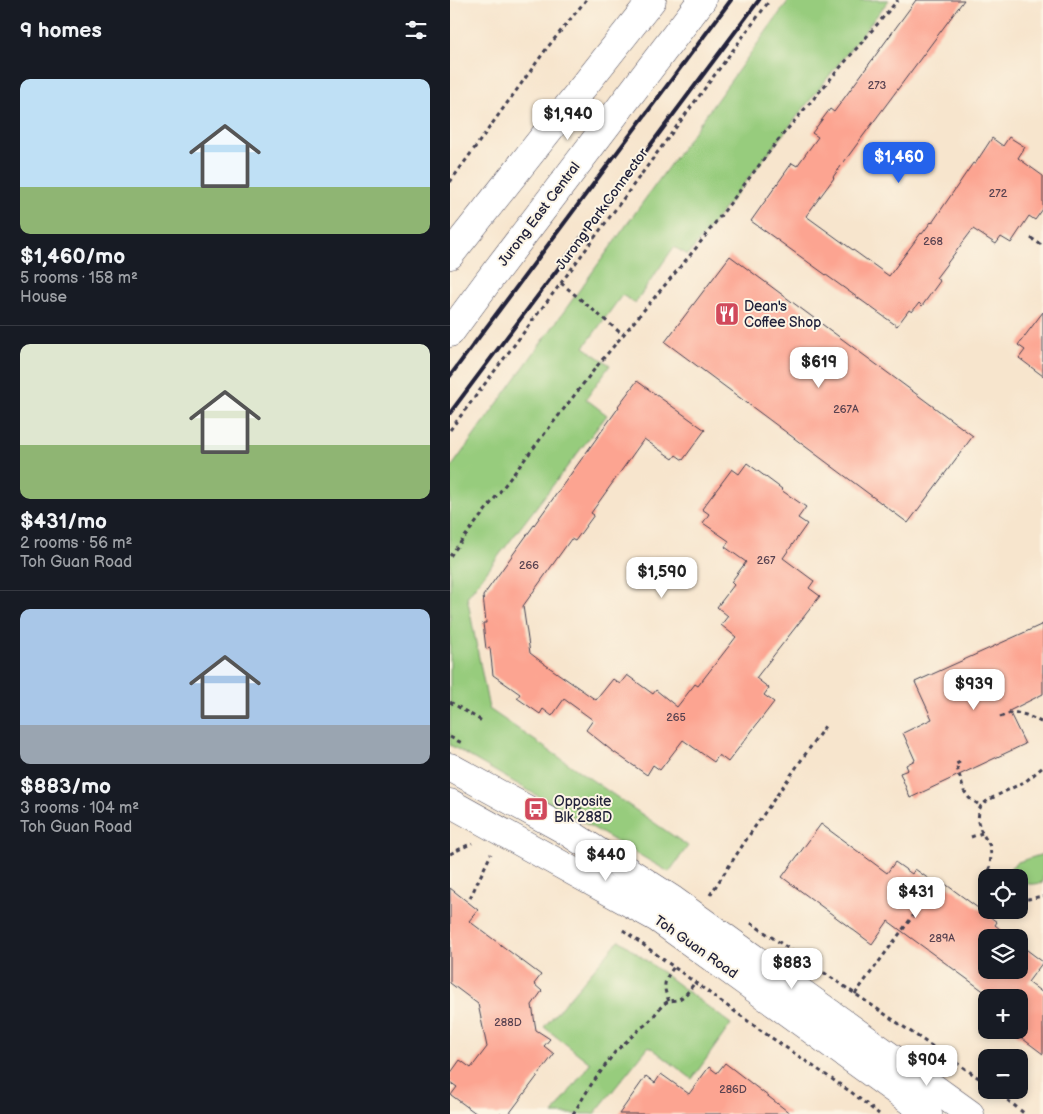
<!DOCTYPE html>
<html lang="en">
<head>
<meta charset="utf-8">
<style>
	:root { --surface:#171b24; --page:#20242c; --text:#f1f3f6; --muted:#9ea1a6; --line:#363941; --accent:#2563eb }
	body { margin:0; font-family:"Balsamiq Sans",sans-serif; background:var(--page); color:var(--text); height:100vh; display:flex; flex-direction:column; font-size:19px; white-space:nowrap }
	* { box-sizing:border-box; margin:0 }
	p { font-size:16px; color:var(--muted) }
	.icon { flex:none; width:28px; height:28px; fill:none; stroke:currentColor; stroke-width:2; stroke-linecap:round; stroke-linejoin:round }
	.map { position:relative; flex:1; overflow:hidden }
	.drawer { display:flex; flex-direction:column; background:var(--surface); width:450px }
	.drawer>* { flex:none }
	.fabs { position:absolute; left:528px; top:869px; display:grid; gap:10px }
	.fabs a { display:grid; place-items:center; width:50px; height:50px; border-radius:10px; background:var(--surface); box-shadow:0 2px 8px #0003; font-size:25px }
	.price { position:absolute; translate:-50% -42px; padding:0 11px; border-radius:10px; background:#fff; color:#222; font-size:16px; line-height:32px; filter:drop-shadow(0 1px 2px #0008) }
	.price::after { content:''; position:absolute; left:50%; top:30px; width:15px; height:11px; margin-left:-8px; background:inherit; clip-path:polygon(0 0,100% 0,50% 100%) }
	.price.active { background:var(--accent); color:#fff }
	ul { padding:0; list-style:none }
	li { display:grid; align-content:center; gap:10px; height:265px; padding:0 20px }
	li+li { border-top:1px solid var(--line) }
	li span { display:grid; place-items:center; height:155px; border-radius:10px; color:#555 }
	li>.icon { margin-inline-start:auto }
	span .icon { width:90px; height:90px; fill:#fffc; stroke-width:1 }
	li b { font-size:21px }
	h2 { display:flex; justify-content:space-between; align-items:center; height:60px; padding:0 20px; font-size:21px }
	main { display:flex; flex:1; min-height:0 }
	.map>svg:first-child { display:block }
</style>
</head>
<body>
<main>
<section class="drawer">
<h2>9 homes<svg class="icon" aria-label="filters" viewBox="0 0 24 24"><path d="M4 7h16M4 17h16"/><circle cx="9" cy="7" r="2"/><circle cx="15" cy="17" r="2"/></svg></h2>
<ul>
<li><span style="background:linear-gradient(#bfe0f5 70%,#8fb573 0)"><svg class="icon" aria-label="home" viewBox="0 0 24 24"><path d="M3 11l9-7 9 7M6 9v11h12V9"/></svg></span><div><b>$1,460/mo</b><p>5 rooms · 158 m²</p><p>House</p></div></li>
<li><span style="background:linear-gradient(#dfe7d0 65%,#8fb573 0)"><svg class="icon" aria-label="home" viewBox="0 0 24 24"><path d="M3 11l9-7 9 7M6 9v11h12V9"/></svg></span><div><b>$431/mo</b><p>2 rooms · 56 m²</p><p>Toh Guan Road</p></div></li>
<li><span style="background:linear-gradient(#a9c7e8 75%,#9aa5b1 0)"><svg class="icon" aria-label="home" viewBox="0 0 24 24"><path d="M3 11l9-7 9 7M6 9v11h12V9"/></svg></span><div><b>$883/mo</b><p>3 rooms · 104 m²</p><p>Toh Guan Road</p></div></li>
</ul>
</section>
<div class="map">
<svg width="593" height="1114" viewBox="0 0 593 1114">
	<rect width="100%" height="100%" fill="#fcf5e5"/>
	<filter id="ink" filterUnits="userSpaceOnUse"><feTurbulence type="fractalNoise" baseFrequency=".02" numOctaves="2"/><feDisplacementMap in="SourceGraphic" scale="10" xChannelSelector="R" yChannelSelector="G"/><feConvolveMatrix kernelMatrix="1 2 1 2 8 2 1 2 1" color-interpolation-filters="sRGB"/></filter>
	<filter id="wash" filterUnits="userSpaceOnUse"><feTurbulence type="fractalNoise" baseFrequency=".0096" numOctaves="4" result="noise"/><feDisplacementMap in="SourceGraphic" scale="20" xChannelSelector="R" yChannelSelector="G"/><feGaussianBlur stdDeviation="1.12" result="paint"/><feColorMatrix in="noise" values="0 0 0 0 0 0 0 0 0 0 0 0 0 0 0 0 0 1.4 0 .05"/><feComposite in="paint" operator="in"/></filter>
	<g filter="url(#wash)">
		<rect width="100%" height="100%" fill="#f7e5cd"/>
		<g fill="#97cc7d" stroke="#5c775c">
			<path d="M 339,0 L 439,0 L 238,255 L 224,247 L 185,303 L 172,295 L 134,347 L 160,365 L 136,399 L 157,415 L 17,597 L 39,709 L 238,846 L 219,872 L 0,745 L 0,469 Z"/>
			<path d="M 593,854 L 593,882 C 585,885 577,885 569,881 L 569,878 L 563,877 L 560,868 L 568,862 Z"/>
			<path d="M 169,940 L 281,1024 L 242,1079 L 199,1046 L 144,1114 L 103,1114 L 140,1063 L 94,1027 Z"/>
		</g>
		<g id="blocks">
			<g fill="#fca491">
				<path d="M 466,0 L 514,0 L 413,136 L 383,177 L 384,178 L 356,216 L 439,276 L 471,233 L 472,234 L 481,222 L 482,223 L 523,163 L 525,164 L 542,138 L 553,146 L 559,137 L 575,147 L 568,158 L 593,176 L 593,209 L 585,220 L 579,216 L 561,243 L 551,237 L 546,244 L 523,229 L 486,278 L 490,281 L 472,306 L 469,303 L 462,312 L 459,310 L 447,326 L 301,221 L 342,163 L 347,166 L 368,137 L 362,133 L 380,109 L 384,112 Z"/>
				<path d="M 280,256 L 523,436 L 458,523 L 215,342 Z"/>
				<path d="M 593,312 L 593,376 L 569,358 L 575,350 L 568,345 Z"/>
				<path d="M 187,381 L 255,430 L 233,460 L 226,455 L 223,459 L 194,439 L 141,513 L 144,515 L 125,541 L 121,539 L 73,606 L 80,653 L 93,663 L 146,700 L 163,679 L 170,684 L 177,675 L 203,694 L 206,690 L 227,707 L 245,684 L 248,686 L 286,637 L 271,625 L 278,616 L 267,607 L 284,585 L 281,582 L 296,562 L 275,547 L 279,541 L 253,523 L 259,514 L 252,509 L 282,469 L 289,474 L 297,463 L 332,489 L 331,490 L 356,507 L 348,518 L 357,524 L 333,558 L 364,581 L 359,588 L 370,596 L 306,678 L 319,688 L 314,695 L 324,702 L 278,762 L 269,755 L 264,762 L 233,740 L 210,770 L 203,765 L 197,775 L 161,750 L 136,730 L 143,720 L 114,699 L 102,716 L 93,709 L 90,714 L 67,698 L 70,694 L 43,675 L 40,648 L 36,649 L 33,623 L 36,623 L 33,596 L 169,407 L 168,406 Z"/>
				<path d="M 593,624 L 593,694 L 559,711 L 575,744 L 460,798 L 450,773 L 458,770 L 456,765 L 465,760 L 453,733 L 482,719 L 465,682 Z"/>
				<path d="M 371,824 L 437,873 L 445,862 L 462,874 L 465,869 L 490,887 L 494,883 L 547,922 L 545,925 L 561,938 L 536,938 L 536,970 L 569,970 L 569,944 L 593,962 L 578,982 L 593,993 L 593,1054 L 561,1030 L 569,1030 L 569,998 L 543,998 L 438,921 L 422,944 L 332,877 Z"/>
				<path d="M 0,888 L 28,910 L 19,921 L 91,975 L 84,984 L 92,991 L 82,1005 L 86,1030 L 100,1039 L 94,1046 L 104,1054 L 59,1114 L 27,1114 L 1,1095 L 7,1087 L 0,1082 L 0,1074 L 10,1060 L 21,1068 L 37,1047 L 28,1004 L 0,983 Z"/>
				<path d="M 275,1063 L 341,1114 L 169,1114 L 196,1076 L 205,1083 L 211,1074 L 239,1094 L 259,1067 L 267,1073 Z"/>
			</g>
		</g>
	</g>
	<g filter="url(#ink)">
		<use href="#blocks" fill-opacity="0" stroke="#423f51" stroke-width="1"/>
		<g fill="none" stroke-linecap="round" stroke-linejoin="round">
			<defs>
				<g id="secondary">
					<path d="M 0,255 L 202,0"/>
					<path d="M 0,333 L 39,280 L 252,0"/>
					<path d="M 0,767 L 113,829 L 223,900 L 520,1114"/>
					<path d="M 0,803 L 207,918 L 478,1114"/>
				</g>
			</defs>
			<use href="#secondary" stroke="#423f51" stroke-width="29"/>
			<g stroke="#423f51" stroke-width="3" stroke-dasharray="4 4" stroke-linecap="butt">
				<path d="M 0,182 L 97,48 L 136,0"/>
				<path d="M 581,238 L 593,246"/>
				<path d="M 111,283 L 173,335"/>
				<path d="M 0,430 L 111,283 L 320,0"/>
				<path d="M 0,556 L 147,366 L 246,248 L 329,139 L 448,0"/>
				<path d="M 0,702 L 32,721"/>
				<path d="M 550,717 L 563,712 L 576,715 L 593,723"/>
				<path d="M 0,737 L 12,743"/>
				<path d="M 510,762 L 506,764 L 514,791 L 519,798 L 531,806"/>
				<path d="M 128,809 L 149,802"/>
				<path d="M 521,837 L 532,833"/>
				<path d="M 0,854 L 22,843"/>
				<path d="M 539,878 L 541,855 L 540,846 L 532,833 L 528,822 L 529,810 L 531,806 L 538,800 L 576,781 L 593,767"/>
				<path d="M 260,895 L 302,831 L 375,726"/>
				<path d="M 20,898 L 41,854"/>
				<path d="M 569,899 L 578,899 L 593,896"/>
				<path d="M 301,923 L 536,1083"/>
				<path d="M 173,930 L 313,1032 L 401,1092 L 429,1114"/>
				<path d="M 405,994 L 468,909"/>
				<path d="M 219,1001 C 212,986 214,980 224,967"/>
				<path d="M 545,1090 L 575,1114"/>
				<path d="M 123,1114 L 141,1085 L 165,1052 L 192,1027 C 203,1021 207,1008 217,1002 C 221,1000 225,1001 229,999 C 236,996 240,989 245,982"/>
			</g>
			<use href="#secondary" stroke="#fff" stroke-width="28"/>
			<g stroke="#22223b" stroke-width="4">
				<path d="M 0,376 L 281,0"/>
				<path d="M 0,413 L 309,0"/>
			</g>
		</g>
	</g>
	<defs>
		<symbol id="restaurant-square" viewBox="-11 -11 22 22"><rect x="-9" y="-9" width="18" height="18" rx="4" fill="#d1495b" stroke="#fcf5e5"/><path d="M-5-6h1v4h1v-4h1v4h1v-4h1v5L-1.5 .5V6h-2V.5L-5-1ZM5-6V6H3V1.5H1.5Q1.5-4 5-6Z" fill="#fff"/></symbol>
		<symbol id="bus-square" viewBox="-11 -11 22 22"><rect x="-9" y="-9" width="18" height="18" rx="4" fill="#d1495b" stroke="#fcf5e5"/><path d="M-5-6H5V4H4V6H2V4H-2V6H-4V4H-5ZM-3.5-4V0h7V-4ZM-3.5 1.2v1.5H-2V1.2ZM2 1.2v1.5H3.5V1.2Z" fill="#fff"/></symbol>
	</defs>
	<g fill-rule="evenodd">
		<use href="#restaurant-square" x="263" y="300" width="28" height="28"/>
		<use href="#bus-square" x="72" y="795" width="28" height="28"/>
	</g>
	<g text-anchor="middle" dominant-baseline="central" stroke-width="4" stroke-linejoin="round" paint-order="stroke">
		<g font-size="11" fill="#584250">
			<text x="427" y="85">273</text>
			<text x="548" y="193">272</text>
			<text x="483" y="241">268</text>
			<text x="396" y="409">267A</text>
			<text x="316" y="560">267</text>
			<text x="79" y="565">266</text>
			<text x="226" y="717">265</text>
			<text x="492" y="938">289A</text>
			<text x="58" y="1022">288D</text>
			<text x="283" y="1089">286D</text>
		</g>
		<g font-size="14" fill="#22223b" stroke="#fcf5e5">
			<text transform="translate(152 209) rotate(-54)">Jurong Park Connector</text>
			<text transform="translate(89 214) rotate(-53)">Jurong East Central</text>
			<text transform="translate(246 947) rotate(35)">Toh Guan Road</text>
		</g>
		<g font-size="14" fill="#22223b" stroke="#fcf5e5" text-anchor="start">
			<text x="294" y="306">Dean's<tspan x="294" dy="16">Coffee Shop</tspan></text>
			<text x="104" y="801">Opposite<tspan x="104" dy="16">Blk 288D</tspan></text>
		</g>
	</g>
</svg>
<div class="fabs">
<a><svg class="icon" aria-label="locate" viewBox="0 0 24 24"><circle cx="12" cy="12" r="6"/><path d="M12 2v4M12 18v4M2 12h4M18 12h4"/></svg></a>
<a><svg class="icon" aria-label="layers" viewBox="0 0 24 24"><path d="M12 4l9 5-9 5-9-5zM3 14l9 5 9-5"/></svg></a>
<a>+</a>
<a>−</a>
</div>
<b class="price" style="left:118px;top:141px">$1,940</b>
<b class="price active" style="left:449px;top:184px">$1,460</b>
<b class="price" style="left:369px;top:389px">$619</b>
<b class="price" style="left:212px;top:599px">$1,590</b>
<b class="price" style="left:524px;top:711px">$939</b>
<b class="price" style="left:156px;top:882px">$440</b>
<b class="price" style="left:466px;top:919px">$431</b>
<b class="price" style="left:342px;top:990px">$883</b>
<b class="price" style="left:477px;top:1087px">$904</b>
</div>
</main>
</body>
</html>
